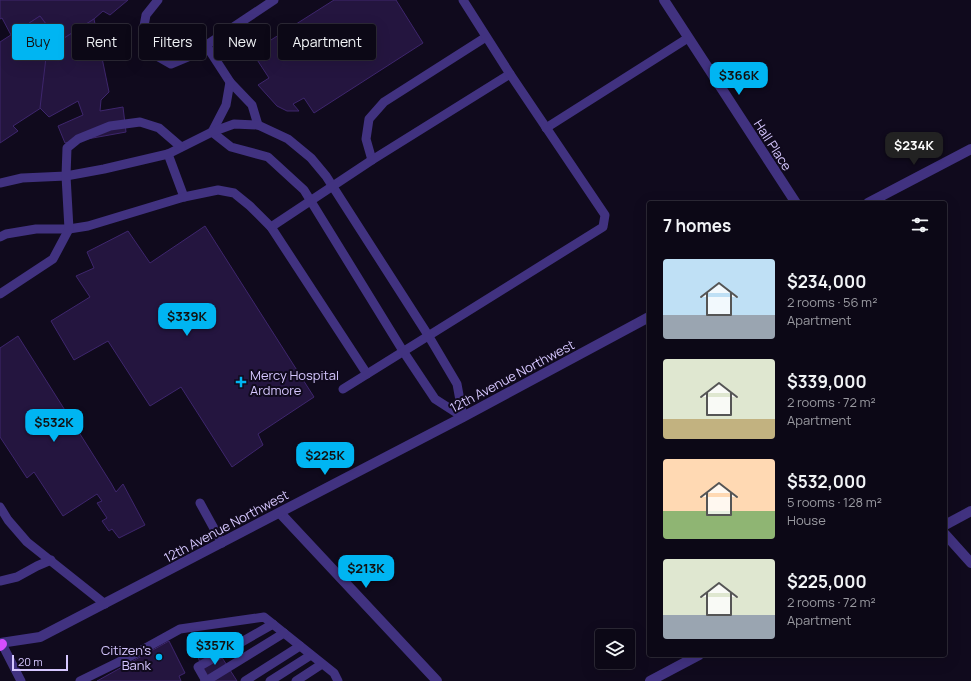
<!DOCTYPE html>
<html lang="en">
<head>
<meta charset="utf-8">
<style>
	:root { --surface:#0c0816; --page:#15111f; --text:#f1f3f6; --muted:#9a9aa1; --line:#2c2935; --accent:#00b5f2 }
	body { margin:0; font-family:Manrope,sans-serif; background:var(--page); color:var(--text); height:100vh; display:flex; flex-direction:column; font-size:15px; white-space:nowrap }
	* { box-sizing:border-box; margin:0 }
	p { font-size:13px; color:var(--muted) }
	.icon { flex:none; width:22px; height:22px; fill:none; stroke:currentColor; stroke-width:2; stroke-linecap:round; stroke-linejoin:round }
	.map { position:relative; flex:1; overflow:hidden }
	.details { position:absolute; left:647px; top:201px; width:300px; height:456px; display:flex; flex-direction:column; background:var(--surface); border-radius:4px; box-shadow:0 4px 16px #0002,0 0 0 1px var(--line) }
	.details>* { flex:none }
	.guide { position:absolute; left:12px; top:24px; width:380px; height:36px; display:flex; gap:8px }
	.tools { position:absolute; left:595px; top:629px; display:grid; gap:8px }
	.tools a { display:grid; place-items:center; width:40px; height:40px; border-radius:4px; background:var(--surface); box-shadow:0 4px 16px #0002,0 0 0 1px var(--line); font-size:20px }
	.scale { position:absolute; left:12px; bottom:10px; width:56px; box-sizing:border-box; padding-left:4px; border:2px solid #d6c7ff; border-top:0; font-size:11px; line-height:14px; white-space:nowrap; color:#d6c7ff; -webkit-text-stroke:3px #100a1d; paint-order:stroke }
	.price { position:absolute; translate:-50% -34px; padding:0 9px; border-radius:8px; background:var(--accent); color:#111; font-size:13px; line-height:26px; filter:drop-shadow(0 1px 2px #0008) }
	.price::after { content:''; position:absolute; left:50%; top:24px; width:12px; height:9px; margin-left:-6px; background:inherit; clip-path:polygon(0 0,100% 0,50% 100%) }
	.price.on { background:#222; color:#fff }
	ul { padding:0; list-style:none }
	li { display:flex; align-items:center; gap:12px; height:100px; padding:0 16px }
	li span { display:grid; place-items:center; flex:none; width:112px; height:80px; border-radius:4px; color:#555 }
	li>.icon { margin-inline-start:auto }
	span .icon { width:48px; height:48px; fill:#fffc; stroke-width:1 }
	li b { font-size:17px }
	h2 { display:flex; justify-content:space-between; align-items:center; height:48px; padding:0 16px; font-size:17px }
	.chip { padding:0 14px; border-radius:4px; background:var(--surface); box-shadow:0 4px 16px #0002,0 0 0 1px var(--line); font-size:14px; line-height:36px }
	.chip.on { background:var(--accent); color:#111 }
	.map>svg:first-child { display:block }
</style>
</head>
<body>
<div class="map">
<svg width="971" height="681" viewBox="0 0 971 681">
	<rect width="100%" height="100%" fill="#100a1d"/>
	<g fill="#24153f" stroke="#3e266d">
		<path d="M 0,0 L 128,0 L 110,15 L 103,11 L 94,19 L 47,49 L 40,33 L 49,28 L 40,16 L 11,35 L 2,18 L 0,19 Z"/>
		<path d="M 334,0 L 396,0 L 423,43 L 314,113 L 304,98 L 293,104 L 299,111 L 287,111 L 277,106 L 258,85 L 269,78 L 252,52 Z"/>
		<path d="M 40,16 L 49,28 L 40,33 L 56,65 L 50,72 L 64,93 L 13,126 L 18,131 L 0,143 L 0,42 Z"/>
		<path d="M 94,19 L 109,92 L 101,100 L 100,111 L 123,107 L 126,132 L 65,143 L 58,126 L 83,115 L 78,101 L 49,117 L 40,108 L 47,49 Z"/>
		<path d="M 205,226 L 314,397 L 258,434 L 263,445 L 232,467 L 181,387 L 150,406 L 108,341 L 74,360 L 51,321 L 90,297 L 76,276 L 94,268 L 87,252 L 128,231 L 150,263 Z"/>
		<path d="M 18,336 L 111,483 L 116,492 L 123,484 L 145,525 L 119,538 L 112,529 L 109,531 L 102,521 L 107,518 L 97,503 L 102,501 L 97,494 L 63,516 L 34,472 L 27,478 L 0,437 L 0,348 Z"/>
		<path d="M 169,641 L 185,673 L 179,676 L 181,681 L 97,681 Z"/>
		<path d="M 214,645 L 237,681 L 200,681 L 206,677 L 197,655 Z"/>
	</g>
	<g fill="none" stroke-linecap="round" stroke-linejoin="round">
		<g stroke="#413280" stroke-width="9">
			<path d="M 158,0 L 146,15 L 144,26 L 147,39 L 157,56 L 171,64 L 190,56 L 274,0"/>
			<path d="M 206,45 L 230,82 L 252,105 L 258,125"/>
			<path d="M 546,128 L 688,38"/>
			<path d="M 212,132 L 231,147 L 268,157 L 304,190 L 403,351 L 435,399 L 463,417"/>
			<path d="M 212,132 L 226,105 L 230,82"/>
			<path d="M 168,154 L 184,197"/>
			<path d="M 372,160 L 366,139 L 369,119 L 384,102 L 486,37"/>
			<path d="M 0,183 L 22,178 L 66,176 L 104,169 L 168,154 L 212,132 L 234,124 L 258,125 L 288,139 L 311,158 L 326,176 L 428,335 L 457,384 L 463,417"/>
			<path d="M 271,227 L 372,160 L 510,74"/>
			<path d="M 0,237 L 6,234 L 36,229 L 69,229 L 88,226 L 184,197 L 218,190 L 234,193 L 250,206 L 271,227 L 367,374"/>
			<path d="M 0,294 L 53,259 L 69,229 L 66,176 L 67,148 L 78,139 L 110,126 L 140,122 L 159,128 L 181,147"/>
			<path d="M 343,389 L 603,227 L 605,215 L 510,74 L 463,0"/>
			<path d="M 200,503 L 222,543"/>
			<path d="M 0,507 L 8,520 L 27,542 L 105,604"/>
			<path d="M 0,581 L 17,577 L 37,566 L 51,560"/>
			<path d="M 2,644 L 21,681"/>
			<path d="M 80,681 L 133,655 L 180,629 L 264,617 L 334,673 L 338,681"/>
			<path d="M 206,681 L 198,667 L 273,624"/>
			<path d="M 206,681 L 284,633"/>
			<path d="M 245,681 L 300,646"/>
			<path d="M 270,681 L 311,655"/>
			<path d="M 296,681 L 322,664"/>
		</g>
		<g stroke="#413280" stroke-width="10">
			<path d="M 664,0 L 796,203"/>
			<path d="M 280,513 L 437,681"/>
			<path d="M 945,525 L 971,511"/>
			<path d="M 945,534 L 971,563"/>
			<path d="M 650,681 L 699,655"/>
		</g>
		<g stroke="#413280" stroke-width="10">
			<path d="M 868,203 L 971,149"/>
			<path d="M 0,643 L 40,637 L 463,417 L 649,317"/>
		</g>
		<path stroke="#d74eff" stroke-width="10" d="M 0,646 L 2,644"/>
	</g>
	<g fill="#00b5f2" stroke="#100a1d" stroke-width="1.5">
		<path d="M239 376h4v4h4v4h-4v4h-4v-4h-4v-4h4z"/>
		<circle cx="159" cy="657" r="4"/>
	</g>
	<g text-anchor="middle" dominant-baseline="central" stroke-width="4" stroke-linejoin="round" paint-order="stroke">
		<g font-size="13" fill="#d6c7ff" stroke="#100a1d">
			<text transform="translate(773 145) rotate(57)">Hall Place</text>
			<text transform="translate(512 376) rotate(-28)">12th Avenue Northwest</text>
			<text transform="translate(226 526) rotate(-28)">12th Avenue Northwest</text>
		</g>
		<g font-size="13" fill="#d6c7ff" stroke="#100a1d" text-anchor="start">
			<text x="250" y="375">Mercy Hospital<tspan x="250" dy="15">Ardmore</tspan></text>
			<text x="151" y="650" text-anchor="end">Citizen's<tspan x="151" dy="15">Bank</tspan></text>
		</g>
	</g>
</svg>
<div class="tools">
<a><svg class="icon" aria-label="layers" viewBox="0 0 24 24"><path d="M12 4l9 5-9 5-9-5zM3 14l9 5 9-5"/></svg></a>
</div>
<div class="scale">20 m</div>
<b class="price" style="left:739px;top:96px">$366K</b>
<b class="price on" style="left:914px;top:166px">$234K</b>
<b class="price" style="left:187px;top:337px">$339K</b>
<b class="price" style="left:54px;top:443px">$532K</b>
<b class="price" style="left:325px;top:476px">$225K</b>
<b class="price" style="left:366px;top:589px">$213K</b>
<b class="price" style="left:215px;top:666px">$357K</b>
<div class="guide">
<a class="chip on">Buy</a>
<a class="chip">Rent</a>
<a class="chip">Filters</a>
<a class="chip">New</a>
<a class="chip">Apartment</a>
</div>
<section class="details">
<h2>7 homes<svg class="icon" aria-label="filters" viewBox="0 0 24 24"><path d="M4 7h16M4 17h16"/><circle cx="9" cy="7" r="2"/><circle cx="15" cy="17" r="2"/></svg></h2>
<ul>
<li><span style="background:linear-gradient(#bfe0f5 70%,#9aa5b1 0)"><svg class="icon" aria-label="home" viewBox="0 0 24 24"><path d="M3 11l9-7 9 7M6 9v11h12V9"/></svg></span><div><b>$234,000</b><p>2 rooms · 56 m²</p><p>Apartment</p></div></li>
<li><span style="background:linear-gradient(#dfe7d0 75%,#c2b280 0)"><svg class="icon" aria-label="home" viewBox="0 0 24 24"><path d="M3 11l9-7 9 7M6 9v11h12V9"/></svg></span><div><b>$339,000</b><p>2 rooms · 72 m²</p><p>Apartment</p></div></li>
<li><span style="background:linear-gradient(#ffd9b3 65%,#8fb573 0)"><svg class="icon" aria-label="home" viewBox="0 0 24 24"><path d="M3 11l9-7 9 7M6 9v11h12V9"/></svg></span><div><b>$532,000</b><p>5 rooms · 128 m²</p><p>House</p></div></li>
<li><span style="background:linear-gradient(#dfe7d0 70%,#9aa5b1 0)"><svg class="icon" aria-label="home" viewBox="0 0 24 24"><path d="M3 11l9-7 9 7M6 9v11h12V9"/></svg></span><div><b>$225,000</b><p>2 rooms · 72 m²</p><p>Apartment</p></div></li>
</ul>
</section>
</div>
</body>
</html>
